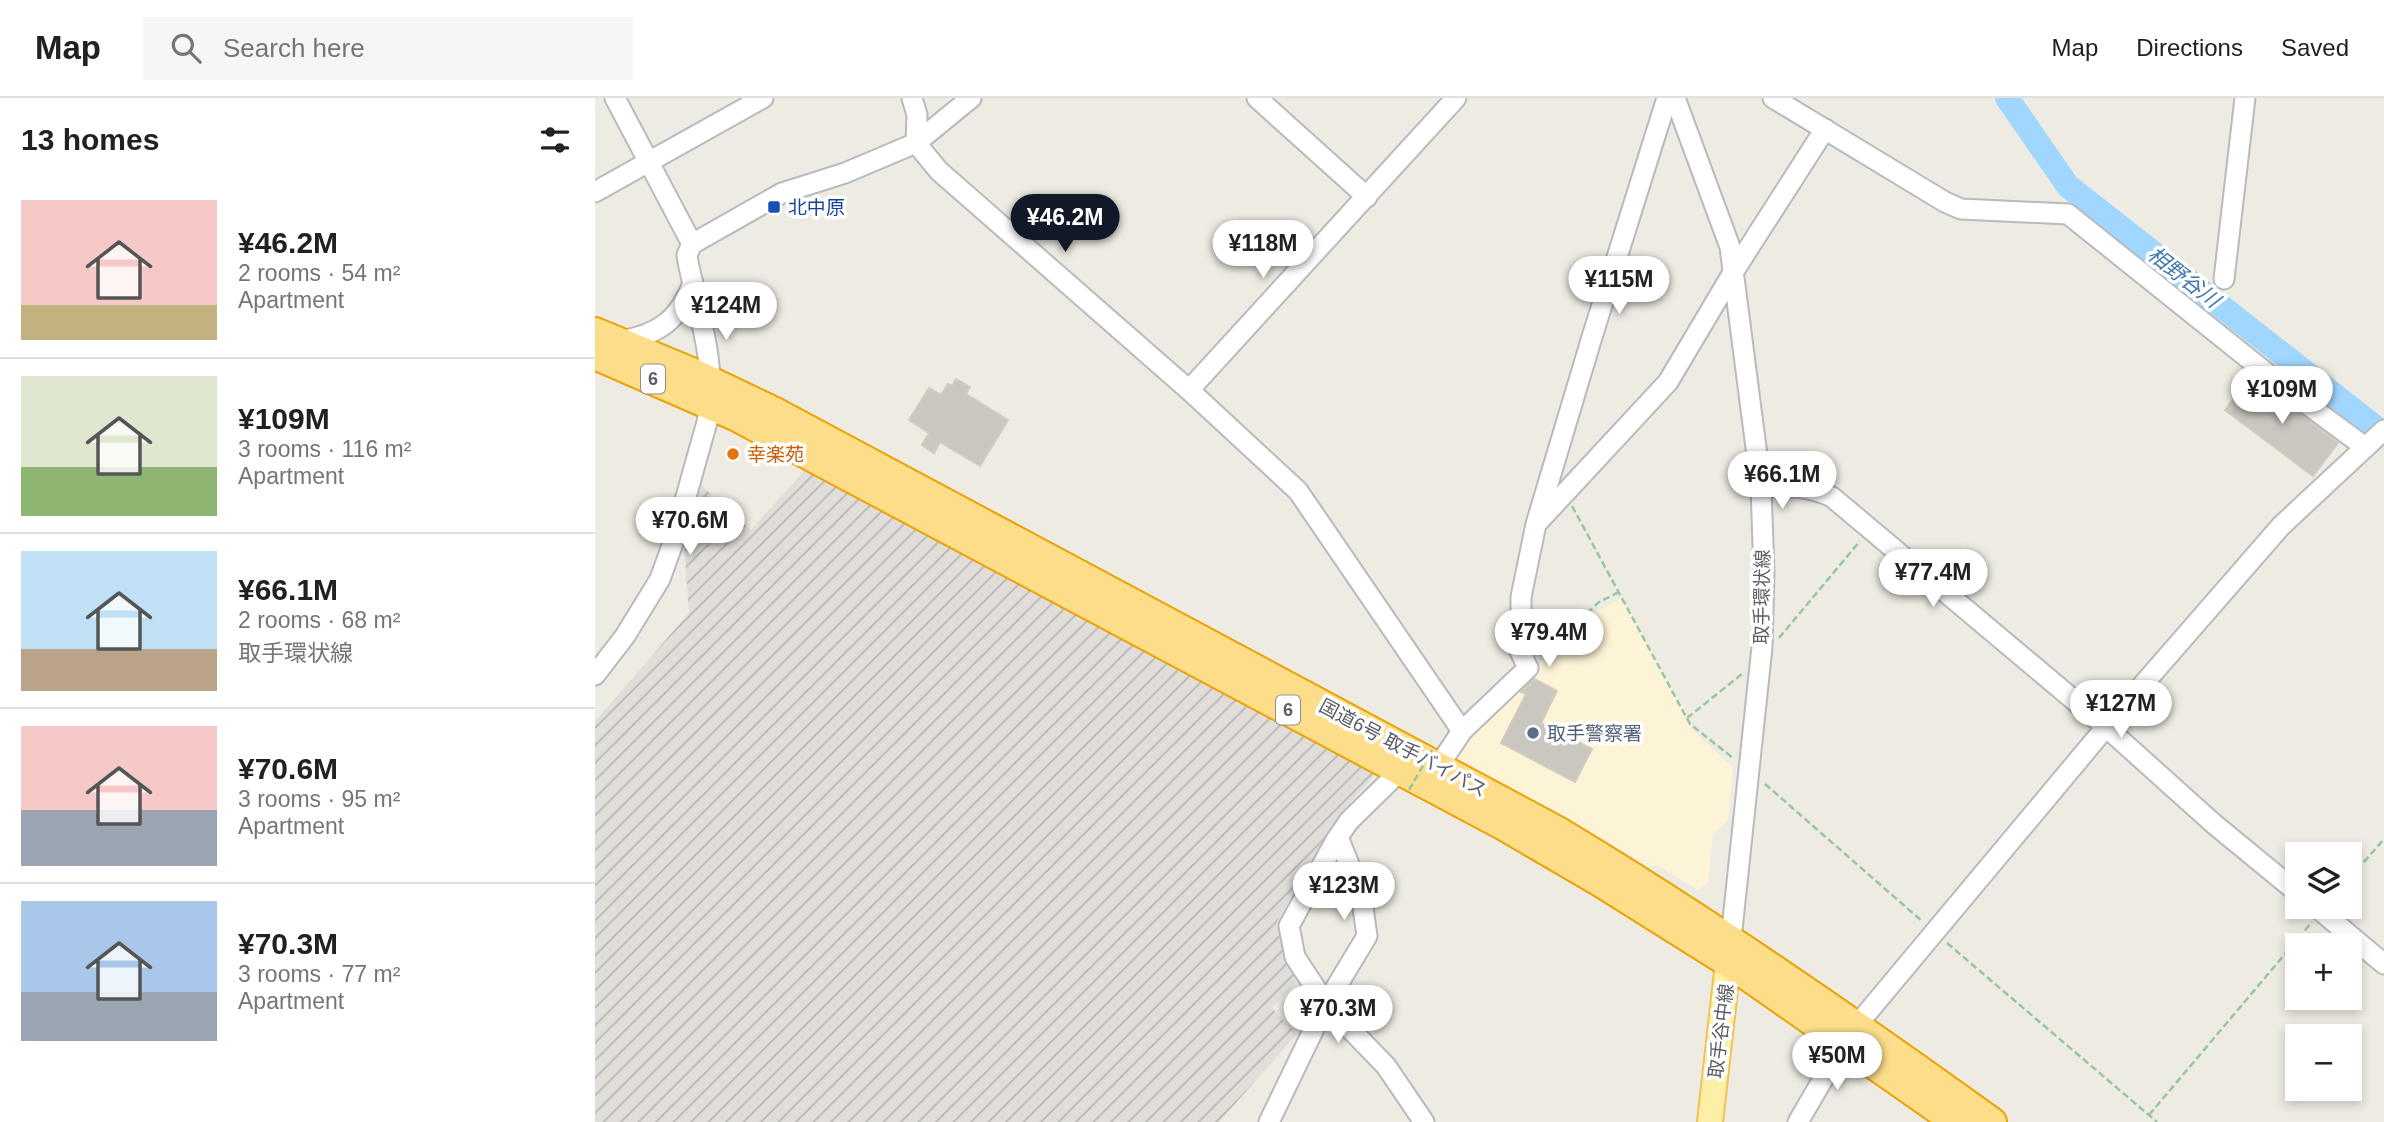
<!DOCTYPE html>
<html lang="en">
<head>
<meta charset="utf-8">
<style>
	:root { --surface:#fff; --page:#f6f6f6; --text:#202124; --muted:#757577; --line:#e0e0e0; --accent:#111827 }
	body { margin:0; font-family:Arial,"Noto Sans JP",sans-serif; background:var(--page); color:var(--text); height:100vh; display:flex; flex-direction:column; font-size:26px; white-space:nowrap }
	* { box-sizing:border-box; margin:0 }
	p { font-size:23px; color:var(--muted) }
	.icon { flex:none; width:38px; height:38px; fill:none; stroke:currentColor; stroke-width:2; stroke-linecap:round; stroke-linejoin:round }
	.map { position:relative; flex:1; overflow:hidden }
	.side { display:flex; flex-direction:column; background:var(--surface); width:595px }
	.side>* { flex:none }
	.controls { position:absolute; left:1690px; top:744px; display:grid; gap:14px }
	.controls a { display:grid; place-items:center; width:77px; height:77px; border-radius:0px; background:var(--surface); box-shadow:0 4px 10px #0003; font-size:35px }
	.price { position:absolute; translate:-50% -60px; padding:0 16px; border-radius:24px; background:#fff; color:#222; font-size:23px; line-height:46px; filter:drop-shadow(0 2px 4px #0008) }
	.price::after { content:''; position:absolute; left:50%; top:42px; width:21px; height:16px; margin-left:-10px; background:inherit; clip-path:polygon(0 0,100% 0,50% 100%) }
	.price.current { background:var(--accent); color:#fff }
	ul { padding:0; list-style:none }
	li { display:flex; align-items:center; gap:21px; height:175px; padding:0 21px }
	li+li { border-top:2px solid var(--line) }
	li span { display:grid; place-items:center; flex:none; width:196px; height:140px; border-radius:0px; color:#555 }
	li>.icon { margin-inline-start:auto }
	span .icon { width:84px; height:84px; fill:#fffc; stroke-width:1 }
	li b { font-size:30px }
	h2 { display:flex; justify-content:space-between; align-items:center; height:84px; padding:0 21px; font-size:30px }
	header { display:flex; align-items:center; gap:42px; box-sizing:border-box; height:98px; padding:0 35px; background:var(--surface); border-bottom:2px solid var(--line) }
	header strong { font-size:33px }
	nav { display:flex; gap:38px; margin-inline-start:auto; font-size:24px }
	.search { width:490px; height:63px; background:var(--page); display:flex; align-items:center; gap:18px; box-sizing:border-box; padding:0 24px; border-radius:0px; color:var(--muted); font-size:26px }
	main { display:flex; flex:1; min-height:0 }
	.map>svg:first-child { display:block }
</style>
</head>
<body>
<header>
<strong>Map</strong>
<div class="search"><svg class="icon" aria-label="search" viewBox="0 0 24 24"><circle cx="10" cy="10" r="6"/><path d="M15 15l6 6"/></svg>Search here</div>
<nav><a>Map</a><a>Directions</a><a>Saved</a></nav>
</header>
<main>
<section class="side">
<h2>13 homes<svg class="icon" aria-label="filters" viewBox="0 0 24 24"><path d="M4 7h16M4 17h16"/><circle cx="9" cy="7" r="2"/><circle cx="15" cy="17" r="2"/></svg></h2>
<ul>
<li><span style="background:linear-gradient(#f6c9c9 75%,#c2b280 0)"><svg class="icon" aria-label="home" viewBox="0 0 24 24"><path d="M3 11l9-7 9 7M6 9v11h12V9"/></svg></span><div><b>¥46.2M</b><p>2 rooms · 54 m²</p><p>Apartment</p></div></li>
<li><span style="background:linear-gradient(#dfe7d0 65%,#8fb573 0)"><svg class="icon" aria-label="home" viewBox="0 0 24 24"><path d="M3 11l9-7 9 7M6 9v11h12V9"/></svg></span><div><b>¥109M</b><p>3 rooms · 116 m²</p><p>Apartment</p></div></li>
<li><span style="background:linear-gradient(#bfe0f5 70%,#b9a48a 0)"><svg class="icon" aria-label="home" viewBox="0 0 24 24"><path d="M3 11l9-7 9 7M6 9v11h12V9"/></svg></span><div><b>¥66.1M</b><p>2 rooms · 68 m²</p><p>取手環状線</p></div></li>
<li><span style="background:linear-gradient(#f6c9c9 60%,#9aa5b1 0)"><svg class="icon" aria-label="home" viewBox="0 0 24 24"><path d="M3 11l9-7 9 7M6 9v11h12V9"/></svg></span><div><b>¥70.6M</b><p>3 rooms · 95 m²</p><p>Apartment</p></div></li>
<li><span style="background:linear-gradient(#a9c7e8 65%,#9aa5b1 0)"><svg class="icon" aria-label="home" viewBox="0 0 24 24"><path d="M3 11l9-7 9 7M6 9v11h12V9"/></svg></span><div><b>¥70.3M</b><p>3 rooms · 77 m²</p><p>Apartment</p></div></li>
</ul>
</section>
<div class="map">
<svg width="1789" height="1024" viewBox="0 0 1789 1024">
	<defs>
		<pattern id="industrial-furrows" width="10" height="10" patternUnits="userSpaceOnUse" patternTransform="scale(1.75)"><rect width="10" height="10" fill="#e1deda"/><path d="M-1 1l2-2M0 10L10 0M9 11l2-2" fill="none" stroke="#b9b7b4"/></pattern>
	</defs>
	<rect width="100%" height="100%" fill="#edebe2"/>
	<path fill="#fdf4d7" d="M 1027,500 L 1091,614 L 1097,632 L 1138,669 L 1133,722 L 1118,736 L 1113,785 L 1103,792 L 1063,768 L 1052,768 L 1030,753 L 1025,756 L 855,660 L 875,630 L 1000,514 Z"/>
	<path fill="url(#industrial-furrows)" d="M 210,372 L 780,676 L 743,719 L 682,824 L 704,881 L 677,910 L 702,936 L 624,1024 L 0,1024 L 0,623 L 94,515 L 89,446 L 105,386 L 156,432 Z"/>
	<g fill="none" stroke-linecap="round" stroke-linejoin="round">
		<path stroke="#a1d7fe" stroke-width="24" d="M 1412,0 L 1473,88 L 1789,336"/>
	</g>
	<g fill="#cac7c1" stroke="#d2ccc0" stroke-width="2">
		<path d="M 1656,278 L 1743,345 L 1718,378 L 1630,312 Z"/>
		<path d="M 361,281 L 375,289 L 371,296 L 413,322 L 385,368 L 345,344 L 339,355 L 327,347 L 334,335 L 314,322 L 334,290 L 346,297 L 353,286 L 357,288 Z"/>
		<path d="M 939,581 L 962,593 L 946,625 L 997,651 L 980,684 L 906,645 L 931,596 L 926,594 Z"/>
	</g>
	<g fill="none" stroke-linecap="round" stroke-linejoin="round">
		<defs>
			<g id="minor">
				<path d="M 20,0 L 97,146"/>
				<path d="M 317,0 L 322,17 L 321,45 L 344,73 L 594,292 L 703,393 L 867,633"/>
				<path d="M 662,0 L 772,99"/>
				<path d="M 1080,0 L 1135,149 L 1166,388 L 1169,475 L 1167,549 L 1136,841"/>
				<path d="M 1178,0 L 1350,104 L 1366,111 L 1473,116 L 1694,293 L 1770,349"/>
				<path d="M 0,94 L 168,0"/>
				<path d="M 1629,181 L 1650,0"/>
				<path d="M 25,243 C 63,237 84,222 98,185"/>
				<path d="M 594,292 L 861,0"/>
				<path d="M 1166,388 C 1192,388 1214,388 1237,399 L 1511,629 L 1619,726 L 1703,795"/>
				<path d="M 944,423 L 1073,284 L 1139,173 L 1230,31"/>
				<path d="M 0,577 L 30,538 L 65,481 L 78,445 L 112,324 C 123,271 104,217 93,164 L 92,157 L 97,146 L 187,95 L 250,75 L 321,45 L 376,0"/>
				<path d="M 843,669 L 867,633 L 933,570 L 920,543 L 926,522 L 926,499 L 941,426 L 997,239 L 1072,0"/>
				<path d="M 743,739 L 766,796 L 772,838 L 731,906 L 700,859 L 694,828 L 741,742 L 754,723 L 805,673 L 809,664"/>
				<path d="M 1720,808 L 1789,866"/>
				<path d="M 1262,927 L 1511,629 L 1686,428 L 1789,332"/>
				<path d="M 674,1024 L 731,906 L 791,968 L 829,1024"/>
				<path d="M 1203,1024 L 1249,945"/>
			</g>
			<path id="major" d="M 1115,1024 L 1135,847"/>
			<g id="highway">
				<path d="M 0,234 L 94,273 L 182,315 L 961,732 C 1111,822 1255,922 1397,1024"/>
				<path d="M 0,257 L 140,318 L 909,728 L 1005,784 L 1134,865 L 1361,1024"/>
			</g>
		</defs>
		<use href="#minor" stroke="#b7babe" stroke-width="23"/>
		<use href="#major" stroke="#f0c358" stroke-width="28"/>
		<use href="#highway" stroke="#eda102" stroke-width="32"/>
		<g stroke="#98c6a4" stroke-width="2.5" stroke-dasharray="7 3.5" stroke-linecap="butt">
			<path d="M 977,408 L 1095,626 L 1138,660"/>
			<path d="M 1184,540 L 1265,443"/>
			<path d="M 946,558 L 1004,504 L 1024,494"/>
			<path d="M 1092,620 L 1147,576"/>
			<path d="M 1170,686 L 1328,824"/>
			<path d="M 1755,780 L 1789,741"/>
			<path d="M 1352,845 L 1562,1024"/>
			<path d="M 1554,1017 L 1717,824"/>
		</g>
		<use href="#minor" stroke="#fff" stroke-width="19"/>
		<use href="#major" stroke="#feefa6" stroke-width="24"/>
		<use href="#highway" stroke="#fcde8a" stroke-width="28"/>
		<path stroke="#98c6a4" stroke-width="2.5" stroke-dasharray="7 3.5" stroke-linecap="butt" d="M 814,692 L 837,652"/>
	</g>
	<rect fill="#1a4fb4" stroke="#fff" stroke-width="2.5" x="172" y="102" width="14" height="14" rx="3.5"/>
	<circle fill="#e8710a" stroke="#fff" stroke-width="2.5" cx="138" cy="356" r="7"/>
	<circle fill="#5c6f8a" stroke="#fff" stroke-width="2.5" cx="938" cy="635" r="7"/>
	<g text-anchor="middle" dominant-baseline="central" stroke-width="7" stroke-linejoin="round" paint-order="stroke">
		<g fill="#fff" stroke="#8c8e92" stroke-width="2">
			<rect x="46" y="266.5" width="24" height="29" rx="5"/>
			<rect x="681" y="597.5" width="24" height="29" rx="5"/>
		</g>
		<g font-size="18" font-weight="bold" fill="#5a5e63">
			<text x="58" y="281">6</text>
			<text x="693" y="612">6</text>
		</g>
		<g font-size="19" fill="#164399" stroke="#fff" text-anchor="start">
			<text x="193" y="109">北中原</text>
		</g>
		<g font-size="19" fill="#c56008" stroke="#fff" text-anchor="start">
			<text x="152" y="356">幸楽苑</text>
		</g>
		<g font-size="19" fill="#5a5e63" stroke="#fff">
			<text transform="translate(1167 499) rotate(-89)">取手環状線</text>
			<text transform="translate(808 650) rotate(28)">国道6号 取手バイパス</text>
			<text transform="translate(1126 933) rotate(-83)">取手谷中線</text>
		</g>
		<g font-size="19" fill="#4e5e75" stroke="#fff" text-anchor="start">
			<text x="952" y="635">取手警察署</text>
		</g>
		<g font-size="21" font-style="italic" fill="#3f78b0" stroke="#fff">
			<text transform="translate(1589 179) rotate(38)">相野谷川</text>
		</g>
	</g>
</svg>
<div class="controls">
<a><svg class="icon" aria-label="layers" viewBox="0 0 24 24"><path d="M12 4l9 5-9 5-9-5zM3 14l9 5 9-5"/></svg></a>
<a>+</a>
<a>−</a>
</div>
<b class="price current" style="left:470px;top:156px">¥46.2M</b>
<b class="price" style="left:668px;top:182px">¥118M</b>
<b class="price" style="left:1024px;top:218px">¥115M</b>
<b class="price" style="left:131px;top:244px">¥124M</b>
<b class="price" style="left:1687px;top:328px">¥109M</b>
<b class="price" style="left:1187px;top:413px">¥66.1M</b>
<b class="price" style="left:95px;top:459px">¥70.6M</b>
<b class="price" style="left:1338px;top:511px">¥77.4M</b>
<b class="price" style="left:954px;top:571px">¥79.4M</b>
<b class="price" style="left:1526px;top:642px">¥127M</b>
<b class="price" style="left:749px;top:824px">¥123M</b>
<b class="price" style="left:743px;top:947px">¥70.3M</b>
<b class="price" style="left:1242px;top:994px">¥50M</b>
</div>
</main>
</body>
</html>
